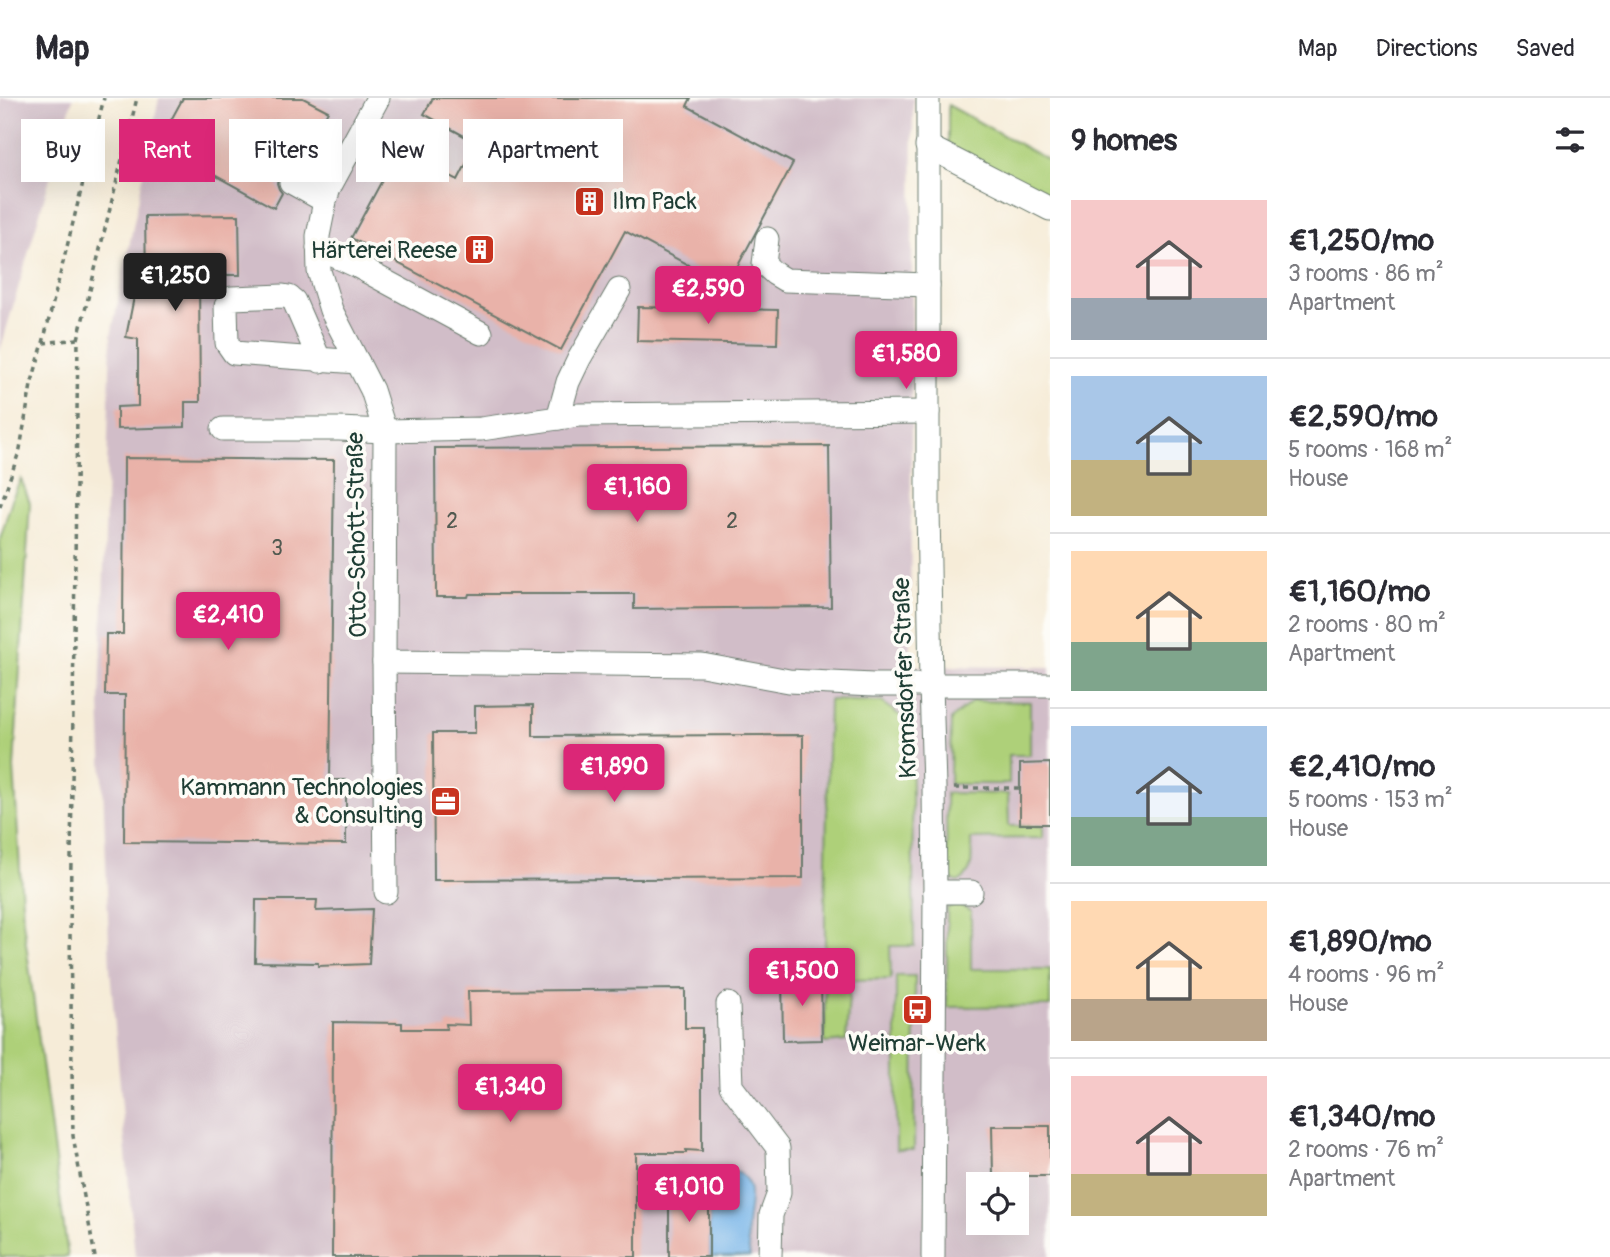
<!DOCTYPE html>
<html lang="en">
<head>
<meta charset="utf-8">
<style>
	:root { --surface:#fff; --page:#f7f7f7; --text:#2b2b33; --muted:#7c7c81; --line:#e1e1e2; --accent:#db2777 }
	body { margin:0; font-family:Pangolin,sans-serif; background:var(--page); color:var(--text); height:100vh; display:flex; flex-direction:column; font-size:26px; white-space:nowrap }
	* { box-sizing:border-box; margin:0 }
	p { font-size:23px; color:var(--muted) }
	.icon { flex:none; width:38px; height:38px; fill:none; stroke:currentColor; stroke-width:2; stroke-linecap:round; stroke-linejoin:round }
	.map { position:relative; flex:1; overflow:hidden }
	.drawer { display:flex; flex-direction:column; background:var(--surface); width:560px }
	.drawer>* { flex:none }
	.hud { position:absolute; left:21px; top:21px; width:665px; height:63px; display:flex; gap:14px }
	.buttons { position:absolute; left:966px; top:1074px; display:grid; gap:14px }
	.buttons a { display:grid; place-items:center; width:63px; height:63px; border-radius:0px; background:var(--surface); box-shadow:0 7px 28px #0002; font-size:35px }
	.price { position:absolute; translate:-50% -60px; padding:0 16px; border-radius:7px; background:var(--accent); color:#fff; font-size:23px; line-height:46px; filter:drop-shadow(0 2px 4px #0008) }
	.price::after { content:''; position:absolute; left:50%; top:42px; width:21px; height:16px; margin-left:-10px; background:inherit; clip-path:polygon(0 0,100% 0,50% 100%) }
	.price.selected { background:#222; color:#fff }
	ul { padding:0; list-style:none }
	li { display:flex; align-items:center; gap:21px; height:175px; padding:0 21px }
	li+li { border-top:2px solid var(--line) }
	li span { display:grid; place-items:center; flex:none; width:196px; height:140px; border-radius:0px; color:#555 }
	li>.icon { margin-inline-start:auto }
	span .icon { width:84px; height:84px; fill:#fffc; stroke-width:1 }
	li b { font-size:30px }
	h2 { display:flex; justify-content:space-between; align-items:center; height:84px; padding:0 21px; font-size:30px }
	.tag { padding:0 24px; border-radius:0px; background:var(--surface); box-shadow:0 7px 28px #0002; font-size:24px; line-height:63px }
	.tag.selected { background:var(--accent); color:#fff }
	header { display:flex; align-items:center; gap:42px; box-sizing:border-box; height:98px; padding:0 35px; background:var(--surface); border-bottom:2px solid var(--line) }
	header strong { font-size:33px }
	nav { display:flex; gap:38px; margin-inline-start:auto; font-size:24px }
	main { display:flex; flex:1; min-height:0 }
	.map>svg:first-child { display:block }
</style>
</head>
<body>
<header>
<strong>Map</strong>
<nav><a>Map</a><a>Directions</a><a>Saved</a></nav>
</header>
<main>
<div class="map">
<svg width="1050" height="1159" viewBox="0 0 1050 1159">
	<rect width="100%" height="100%" fill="#fdfcf7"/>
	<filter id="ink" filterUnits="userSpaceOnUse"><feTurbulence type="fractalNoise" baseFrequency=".0143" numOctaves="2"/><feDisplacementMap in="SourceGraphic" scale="14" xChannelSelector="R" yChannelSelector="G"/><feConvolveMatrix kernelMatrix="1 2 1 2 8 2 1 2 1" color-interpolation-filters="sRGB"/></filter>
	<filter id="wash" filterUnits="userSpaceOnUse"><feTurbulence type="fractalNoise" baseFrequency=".00686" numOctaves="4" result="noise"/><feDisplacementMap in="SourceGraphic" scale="28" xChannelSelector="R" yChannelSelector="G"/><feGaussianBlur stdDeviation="1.57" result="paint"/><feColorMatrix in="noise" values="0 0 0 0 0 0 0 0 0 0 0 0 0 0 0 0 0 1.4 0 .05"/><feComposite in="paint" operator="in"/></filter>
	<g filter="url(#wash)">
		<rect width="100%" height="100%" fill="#f6ecd8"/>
		<g fill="#d1bdc8" fill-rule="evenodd">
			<path d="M 0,0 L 73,0 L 0,253 Z"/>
			<path d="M 159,0 L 913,0 L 910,568 L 1050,569 L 1050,1159 L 135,1159 L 110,871 L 100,604 L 111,238 ZM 978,1087 L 1017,1087 L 1017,1125 L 978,1125 Z"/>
		</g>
		<g fill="#aed079" stroke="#668656" stroke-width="2">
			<path d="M 948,7 L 1050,63 L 1050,111 L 948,59 Z"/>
			<path d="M 21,381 L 30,405 L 14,669 L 23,823 L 68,1159 L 0,1159 L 0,441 L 13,398 Z"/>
			<path d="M 829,602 L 882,604 L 911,626 L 914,848 L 890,848 L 891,881 L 850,882 L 846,943 L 825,945 L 825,819 Z"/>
			<path d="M 973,603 L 1030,604 L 1030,657 L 1009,657 L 1009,686 L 950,686 L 951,621 Z"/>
			<path d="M 946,695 L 1008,696 L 1009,728 L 1043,728 L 1043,740 L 971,741 C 971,759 976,774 958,784 L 947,780 Z"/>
			<path d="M 958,806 L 971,814 L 971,871 L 1050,871 L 1050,908 L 947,909 L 947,810 Z"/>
			<path d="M 896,878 L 915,878 L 914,1052 L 896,1052 Z"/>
		</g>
		<path fill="#74b3e8" stroke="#4a788e" stroke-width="2" d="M 734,1073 C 760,1083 747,1110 747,1130 C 747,1139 748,1149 750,1159 L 709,1159 L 709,1093 L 723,1089 L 729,1076 Z"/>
		<g id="blocks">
			<g fill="#e9b2a9">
				<path d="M 183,0 L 303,0 L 328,13 L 295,71 L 290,70 L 284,72 L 279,78 L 277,85 L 279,91 L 282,95 L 274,110 L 158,46 Z"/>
				<path d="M 433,0 L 691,0 L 687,8 L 793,65 L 727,188 L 625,133 L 561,252 L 351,140 L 399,51 L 458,82 L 477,45 L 424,16 Z"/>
				<path d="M 239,117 L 240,177 L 199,177 L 200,304 L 185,304 L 185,329 L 117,331 L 117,309 L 138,308 L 138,241 L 126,239 L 138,179 L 146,179 L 145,118 Z"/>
				<path d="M 638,209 L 778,212 L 777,246 L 637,243 Z"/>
				<path d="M 829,348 L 831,509 L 634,511 L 634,496 L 469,496 L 468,499 L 436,499 L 435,350 Z"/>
				<path d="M 124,360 L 334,362 L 330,682 L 346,682 L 346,746 L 124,744 L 125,597 L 105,597 L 106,536 L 123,536 Z"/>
				<path d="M 533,607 L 533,638 L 803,637 L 803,780 L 434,782 L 433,635 L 475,635 L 475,608 Z"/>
				<path d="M 1050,665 L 1050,726 L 1020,726 L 1020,666 Z"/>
				<path d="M 256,802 L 317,802 L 316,813 L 372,811 L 369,866 L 318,868 L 318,865 L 255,864 Z"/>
				<path d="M 821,878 L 822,942 L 783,943 L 782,879 Z"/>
				<path d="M 685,891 L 685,930 L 702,930 L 702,1053 L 686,1052 L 686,1055 L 636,1055 L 636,1159 L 332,1159 L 333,924 L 402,925 L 402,931 L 447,931 L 446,926 L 469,927 L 468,893 Z"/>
				<path d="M 992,1028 L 1050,1028 L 1050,1078 L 993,1078 Z"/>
				<rect x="669" y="1093" width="40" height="66"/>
			</g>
		</g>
	</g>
	<g filter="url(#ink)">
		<use href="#blocks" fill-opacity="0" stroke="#6a7a6d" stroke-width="2"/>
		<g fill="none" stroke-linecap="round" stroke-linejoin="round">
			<defs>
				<g id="minor">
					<path d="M 378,0 L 329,90 L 325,103 L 318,138 L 319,173 L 331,212 L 372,292 L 385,333 L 384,564 L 702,567 L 789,583 L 873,587 L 1050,587"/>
					<path d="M 928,0 L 928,409 L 931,586 L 934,689 L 935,794 L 933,1159"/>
					<path d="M 927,48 L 1050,111"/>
					<path d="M 291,84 L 325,103"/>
					<path d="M 767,141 L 764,166 L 775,176 L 785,182 L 928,187"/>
					<path d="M 318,150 L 357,168 L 481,235"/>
					<path d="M 320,263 L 294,203 L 289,199 L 283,198 L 232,200 L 226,208 L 227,245 L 234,255 L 358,264"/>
					<path d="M 558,320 L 568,284 L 579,261 L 619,192"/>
					<path d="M 223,331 L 339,331 L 385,333 L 481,331 L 579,317 L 928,314"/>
					<path d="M 384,564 L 386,794"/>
					<path d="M 935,794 L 971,794"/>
					<path d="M 728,906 L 731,988 L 778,1050 L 779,1095 L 771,1117 L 770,1159"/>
				</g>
			</defs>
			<use href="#minor" stroke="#6a7a6d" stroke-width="25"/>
			<g stroke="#6a7a6d" stroke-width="3.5" stroke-dasharray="5 5" stroke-linecap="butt">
				<path d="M 43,245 L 104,0"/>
				<path d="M 0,409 L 20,351 L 31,287 L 43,245 L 78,241"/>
				<path d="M 954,690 L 1019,690"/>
				<path d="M 95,1159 L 73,1038 L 70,835 L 78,241 L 137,0"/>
			</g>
			<use href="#minor" stroke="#fff" stroke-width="23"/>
		</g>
	</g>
	<defs>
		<symbol id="building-square" viewBox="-11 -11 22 22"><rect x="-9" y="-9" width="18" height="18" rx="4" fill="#c8321e" stroke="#fdfcf7"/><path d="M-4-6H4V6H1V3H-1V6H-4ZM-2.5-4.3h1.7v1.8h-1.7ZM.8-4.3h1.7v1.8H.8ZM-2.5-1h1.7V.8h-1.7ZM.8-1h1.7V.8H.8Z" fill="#fff"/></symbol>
		<symbol id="office-square" viewBox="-11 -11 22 22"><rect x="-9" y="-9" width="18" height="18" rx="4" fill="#c8321e" stroke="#fdfcf7"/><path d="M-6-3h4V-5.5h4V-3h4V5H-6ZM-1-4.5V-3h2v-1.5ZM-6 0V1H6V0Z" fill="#fff"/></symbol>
		<symbol id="bus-square" viewBox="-11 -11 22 22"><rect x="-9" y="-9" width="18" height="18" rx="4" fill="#c8321e" stroke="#fdfcf7"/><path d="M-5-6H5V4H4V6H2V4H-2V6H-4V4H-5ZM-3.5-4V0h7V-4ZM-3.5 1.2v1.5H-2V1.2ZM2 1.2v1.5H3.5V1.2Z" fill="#fff"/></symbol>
	</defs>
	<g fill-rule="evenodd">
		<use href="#building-square" x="572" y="86" width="35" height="35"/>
		<use href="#building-square" x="462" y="134" width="35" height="35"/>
		<use href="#office-square" x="428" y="686" width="35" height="35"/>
		<use href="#bus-square" x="900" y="894" width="35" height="35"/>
	</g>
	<g text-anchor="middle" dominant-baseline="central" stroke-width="7" stroke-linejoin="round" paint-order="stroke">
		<g font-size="21" fill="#525a51">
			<text x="452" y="423">2</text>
			<text x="732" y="423">2</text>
			<text x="277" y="450">3</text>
		</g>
		<g font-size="24" fill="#1f3d34" stroke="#fdfcf7" text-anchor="end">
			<text x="612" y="103" text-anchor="start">Ilm Pack</text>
			<text x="457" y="152">Härterei Reese</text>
			<text x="423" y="689">Kammann Technologies<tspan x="423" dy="28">&amp; Consulting</tspan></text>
			<text x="917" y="945" text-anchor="middle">Weimar-Werk</text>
		</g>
		<g font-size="24" fill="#1f3d34" stroke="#fdfcf7">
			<text transform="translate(357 437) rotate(-91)">Otto-Schott-Straße</text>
			<text transform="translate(905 580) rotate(-92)">Kromsdorfer Straße</text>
		</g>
	</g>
</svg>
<div class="buttons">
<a><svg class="icon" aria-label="locate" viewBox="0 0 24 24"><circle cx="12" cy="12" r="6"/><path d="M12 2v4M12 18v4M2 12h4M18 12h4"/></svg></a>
</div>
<b class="price selected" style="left:175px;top:215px">€1,250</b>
<b class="price" style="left:708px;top:228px">€2,590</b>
<b class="price" style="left:906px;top:293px">€1,580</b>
<b class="price" style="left:637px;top:426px">€1,160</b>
<b class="price" style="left:228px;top:554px">€2,410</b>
<b class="price" style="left:614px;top:706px">€1,890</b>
<b class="price" style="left:802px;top:910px">€1,500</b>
<b class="price" style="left:510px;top:1026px">€1,340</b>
<b class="price" style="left:689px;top:1126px">€1,010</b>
<div class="hud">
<a class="tag">Buy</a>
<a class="tag selected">Rent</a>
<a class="tag">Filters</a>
<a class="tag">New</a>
<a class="tag">Apartment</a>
</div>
</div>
<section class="drawer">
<h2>9 homes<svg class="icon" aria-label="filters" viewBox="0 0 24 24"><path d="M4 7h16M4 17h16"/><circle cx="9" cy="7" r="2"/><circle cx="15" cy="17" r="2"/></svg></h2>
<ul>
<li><span style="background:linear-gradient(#f6c9c9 70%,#9aa5b1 0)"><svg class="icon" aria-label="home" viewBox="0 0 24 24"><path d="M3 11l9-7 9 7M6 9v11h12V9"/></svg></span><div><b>€1,250/mo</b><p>3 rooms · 86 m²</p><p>Apartment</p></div></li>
<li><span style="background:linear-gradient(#a9c7e8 60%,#c2b280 0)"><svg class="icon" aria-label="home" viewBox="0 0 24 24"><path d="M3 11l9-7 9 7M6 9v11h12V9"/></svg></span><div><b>€2,590/mo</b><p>5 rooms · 168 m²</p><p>House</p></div></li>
<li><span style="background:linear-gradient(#ffd9b3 65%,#7fa58c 0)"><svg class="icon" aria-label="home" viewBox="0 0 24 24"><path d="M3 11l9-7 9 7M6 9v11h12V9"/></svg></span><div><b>€1,160/mo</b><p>2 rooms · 80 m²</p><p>Apartment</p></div></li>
<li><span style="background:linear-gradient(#a9c7e8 65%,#7fa58c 0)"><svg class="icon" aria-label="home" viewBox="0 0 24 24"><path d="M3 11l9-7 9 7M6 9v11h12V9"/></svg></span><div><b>€2,410/mo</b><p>5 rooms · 153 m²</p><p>House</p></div></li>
<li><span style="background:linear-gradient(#ffd9b3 70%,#b9a48a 0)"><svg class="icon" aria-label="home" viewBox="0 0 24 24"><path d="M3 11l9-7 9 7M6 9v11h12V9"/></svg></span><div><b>€1,890/mo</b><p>4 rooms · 96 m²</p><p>House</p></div></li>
<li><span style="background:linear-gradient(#f6c9c9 70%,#c2b280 0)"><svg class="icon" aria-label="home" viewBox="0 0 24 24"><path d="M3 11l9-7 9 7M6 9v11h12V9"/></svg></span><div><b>€1,340/mo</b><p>2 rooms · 76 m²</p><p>Apartment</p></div></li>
</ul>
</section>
</main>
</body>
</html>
